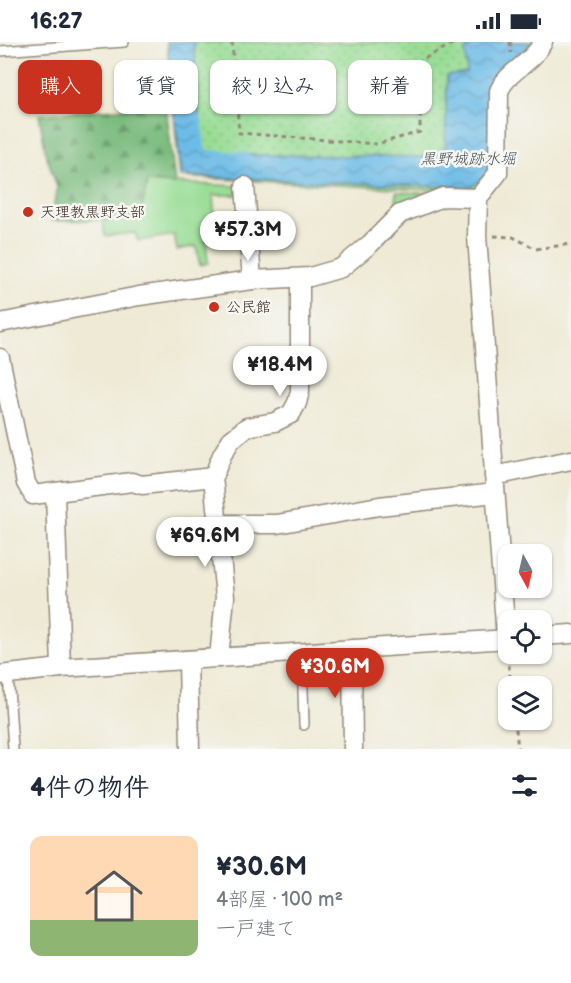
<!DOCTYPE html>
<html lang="ja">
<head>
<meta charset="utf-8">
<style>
	:root { --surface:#fff; --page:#f2f2f3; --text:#1f2937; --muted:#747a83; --line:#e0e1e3; --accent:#c8321e }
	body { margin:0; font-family:"Balsamiq Sans","Klee One",sans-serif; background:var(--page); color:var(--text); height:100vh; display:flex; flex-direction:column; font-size:22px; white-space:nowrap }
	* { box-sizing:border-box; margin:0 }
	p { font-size:20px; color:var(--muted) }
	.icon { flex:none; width:33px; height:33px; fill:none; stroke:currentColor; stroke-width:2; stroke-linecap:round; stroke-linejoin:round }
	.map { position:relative; height:707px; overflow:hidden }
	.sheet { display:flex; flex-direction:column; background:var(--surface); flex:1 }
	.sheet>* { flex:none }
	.top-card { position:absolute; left:18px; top:18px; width:536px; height:54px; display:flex; gap:12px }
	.needle { width:39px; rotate:172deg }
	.tools { position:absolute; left:498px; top:502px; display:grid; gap:12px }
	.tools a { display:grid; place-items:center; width:54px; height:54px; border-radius:12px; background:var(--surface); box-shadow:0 2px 4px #0004; font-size:30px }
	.price { position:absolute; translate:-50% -51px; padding:0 14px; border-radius:21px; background:#fff; color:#222; font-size:20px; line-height:39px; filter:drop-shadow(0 2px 3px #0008) }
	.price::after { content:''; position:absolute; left:50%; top:36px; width:18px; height:14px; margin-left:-9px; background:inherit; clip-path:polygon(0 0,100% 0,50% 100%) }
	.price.on { background:var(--accent); color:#fff }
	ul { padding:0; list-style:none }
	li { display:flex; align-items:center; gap:18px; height:150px; padding:0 30px }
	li+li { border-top:2px solid var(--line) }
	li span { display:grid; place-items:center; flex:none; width:168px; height:120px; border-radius:12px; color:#555 }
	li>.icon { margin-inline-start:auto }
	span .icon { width:72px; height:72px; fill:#fffc; stroke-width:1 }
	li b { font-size:26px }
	h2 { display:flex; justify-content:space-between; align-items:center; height:72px; padding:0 30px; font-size:26px }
	.chip { padding:0 21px; border-radius:12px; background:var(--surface); box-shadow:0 2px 4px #0004; font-size:21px; line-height:54px }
	.chip.on { background:var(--accent); color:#fff }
	.status { display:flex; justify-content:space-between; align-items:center; height:42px; padding:0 30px; background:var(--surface); direction:ltr }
	.status svg { height:16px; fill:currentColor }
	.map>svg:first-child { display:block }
</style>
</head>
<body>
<div class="status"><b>16:27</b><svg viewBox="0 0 49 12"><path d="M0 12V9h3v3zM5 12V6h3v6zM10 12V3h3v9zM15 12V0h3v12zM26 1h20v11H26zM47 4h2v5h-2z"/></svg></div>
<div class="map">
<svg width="571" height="707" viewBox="0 0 571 707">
	<defs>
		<pattern id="forest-firs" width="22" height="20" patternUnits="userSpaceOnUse" patternTransform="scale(1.5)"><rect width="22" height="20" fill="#7abc7e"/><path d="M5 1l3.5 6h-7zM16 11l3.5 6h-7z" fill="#659967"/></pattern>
		<pattern id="park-dots" width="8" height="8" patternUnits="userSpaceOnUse" patternTransform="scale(1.5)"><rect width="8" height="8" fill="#99dd95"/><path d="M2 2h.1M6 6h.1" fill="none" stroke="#85be80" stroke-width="1.8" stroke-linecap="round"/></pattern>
		<pattern id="water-waves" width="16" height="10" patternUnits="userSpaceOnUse" patternTransform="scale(1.5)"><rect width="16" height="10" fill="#6dbce7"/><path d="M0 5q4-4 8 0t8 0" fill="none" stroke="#5b99bb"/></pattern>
	</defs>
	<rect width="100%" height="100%" fill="#f6f6f2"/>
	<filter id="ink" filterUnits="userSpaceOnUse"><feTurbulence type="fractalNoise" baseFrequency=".0167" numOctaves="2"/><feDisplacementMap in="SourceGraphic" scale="12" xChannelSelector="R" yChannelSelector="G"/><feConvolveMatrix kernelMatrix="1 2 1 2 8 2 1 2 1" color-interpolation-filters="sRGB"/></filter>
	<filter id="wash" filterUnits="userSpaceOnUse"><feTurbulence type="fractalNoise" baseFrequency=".008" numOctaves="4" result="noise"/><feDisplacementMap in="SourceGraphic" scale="24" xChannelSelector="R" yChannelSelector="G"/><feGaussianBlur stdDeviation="1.35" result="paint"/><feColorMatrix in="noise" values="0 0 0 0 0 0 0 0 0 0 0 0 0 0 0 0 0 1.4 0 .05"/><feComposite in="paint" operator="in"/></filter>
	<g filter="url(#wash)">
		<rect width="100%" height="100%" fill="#eeead5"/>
		<g fill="#99dd95" stroke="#6a845a" stroke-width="1.5">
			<path d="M 147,140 L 239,144 L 239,153 L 213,153 L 216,194 L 206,198 L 208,221 L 200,223 L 196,204 L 177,208 L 174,193 L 138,199 L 135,191 L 105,194 L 103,178 L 140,177 Z"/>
			<path d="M 396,150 L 442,152 L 397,165 Z"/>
		</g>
		<path fill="url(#forest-firs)" stroke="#5a734e" stroke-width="1.5" d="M 166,63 L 175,142 L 147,140 L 140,177 L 51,179 L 57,145 L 46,112 L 39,73 Z"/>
		<path fill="url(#park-dots)" stroke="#6a845a" stroke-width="1.5" d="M 167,0 L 536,0 L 492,42 L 492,129 L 473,150 L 180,135 Z"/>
		<path fill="url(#water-waves)" stroke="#547382" stroke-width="1.5" d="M 167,0 L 194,0 L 202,112 L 435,115 L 445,111 L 447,34 L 467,31 L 465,8 L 475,0 L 533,0 L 490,41 L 491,129 L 470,146 L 181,134 Z"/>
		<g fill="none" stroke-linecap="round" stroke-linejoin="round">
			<path stroke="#6dbce7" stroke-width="5" d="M 199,76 L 203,110 L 246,113"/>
		</g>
	</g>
	<g filter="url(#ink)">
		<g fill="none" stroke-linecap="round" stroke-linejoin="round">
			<defs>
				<g id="service">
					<path d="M 0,9 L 124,0"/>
					<path d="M 302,610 L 304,683"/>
					<path d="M 8,631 L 13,707"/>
				</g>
				<g id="minor">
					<path d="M 245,144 L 252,238"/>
					<path d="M 0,281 L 139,254 L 252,238 L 310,235 L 341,226 L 370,202 L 400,172 L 443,155 L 478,156"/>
					<path d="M 0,316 L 26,441 L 33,453 L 132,440 L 142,443 L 213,435"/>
					<path d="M 494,434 L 571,418"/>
					<path d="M 55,450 L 61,626"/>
					<path d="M 219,482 L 277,482 L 379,464 L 495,451"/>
					<path d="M 542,594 L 571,592"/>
					<path d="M 506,597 L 477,194 L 478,156 L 498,131 L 499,49 C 508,28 532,22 543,0"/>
					<path d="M 352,607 L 353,707"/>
					<path d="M 219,616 L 225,555 L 213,435 L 222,413 L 231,398 L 247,385 L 275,380 L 291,372 L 297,361 L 300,349 L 300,236"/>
					<path d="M 188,619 L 190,707"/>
					<path d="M 0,633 L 61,626 L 508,597"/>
				</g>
			</defs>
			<use href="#service" stroke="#948a7a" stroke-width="12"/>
			<use href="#minor" stroke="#948a7a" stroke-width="21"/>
			<g stroke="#948a7a" stroke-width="3" stroke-dasharray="4.5 4.5" stroke-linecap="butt">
				<path d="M 232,0 L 239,91 L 377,102 L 420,90 L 420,19 L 456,0"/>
				<path d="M 510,0 L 511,11"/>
				<path d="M 494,194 L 513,195 L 536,207 L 571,202"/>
				<path d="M 508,614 L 511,645"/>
				<path d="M 515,678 L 518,707"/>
			</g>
			<use href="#service" stroke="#fff" stroke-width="9"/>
			<use href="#minor" stroke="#fff" stroke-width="18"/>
		</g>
	</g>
	<g fill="#c8321e" stroke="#f6f6f2" stroke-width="2">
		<circle cx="28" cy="170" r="6"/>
		<circle cx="214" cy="265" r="6"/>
	</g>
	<g text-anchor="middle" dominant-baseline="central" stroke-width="5" stroke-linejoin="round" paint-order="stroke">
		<g font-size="15" fill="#3b2a1e" stroke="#f6f6f2" text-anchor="start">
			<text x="40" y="170">天理教黒野支部</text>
			<text x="226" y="265">公民館</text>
		</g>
		<g font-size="16" font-style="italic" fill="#4a565a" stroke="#f6f6f2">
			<text x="468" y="117">黒野城跡水堀</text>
		</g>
	</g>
</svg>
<div class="tools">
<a><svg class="needle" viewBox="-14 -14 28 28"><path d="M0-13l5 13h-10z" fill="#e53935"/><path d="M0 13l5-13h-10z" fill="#747a83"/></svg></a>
<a><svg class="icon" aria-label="locate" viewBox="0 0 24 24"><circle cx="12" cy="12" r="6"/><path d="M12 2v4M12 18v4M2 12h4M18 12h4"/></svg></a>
<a><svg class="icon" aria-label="layers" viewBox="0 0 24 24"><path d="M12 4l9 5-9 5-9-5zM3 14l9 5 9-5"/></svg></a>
</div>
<b class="price" style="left:248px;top:220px">¥57.3M</b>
<b class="price" style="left:280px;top:355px">¥18.4M</b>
<b class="price" style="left:205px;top:526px">¥69.6M</b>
<b class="price on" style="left:335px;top:657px">¥30.6M</b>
<div class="top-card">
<a class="chip on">購入</a>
<a class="chip">賃貸</a>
<a class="chip">絞り込み</a>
<a class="chip">新着</a>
</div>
</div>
<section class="sheet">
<h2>4件の物件<svg class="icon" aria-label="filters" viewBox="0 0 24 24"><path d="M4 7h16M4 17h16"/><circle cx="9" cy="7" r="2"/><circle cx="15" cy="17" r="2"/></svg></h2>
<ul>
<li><span style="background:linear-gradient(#ffd9b3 70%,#8fb573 0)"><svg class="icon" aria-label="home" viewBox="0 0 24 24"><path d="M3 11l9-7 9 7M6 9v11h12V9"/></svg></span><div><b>¥30.6M</b><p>4部屋 · 100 m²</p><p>一戸建て</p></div></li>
</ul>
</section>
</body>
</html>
